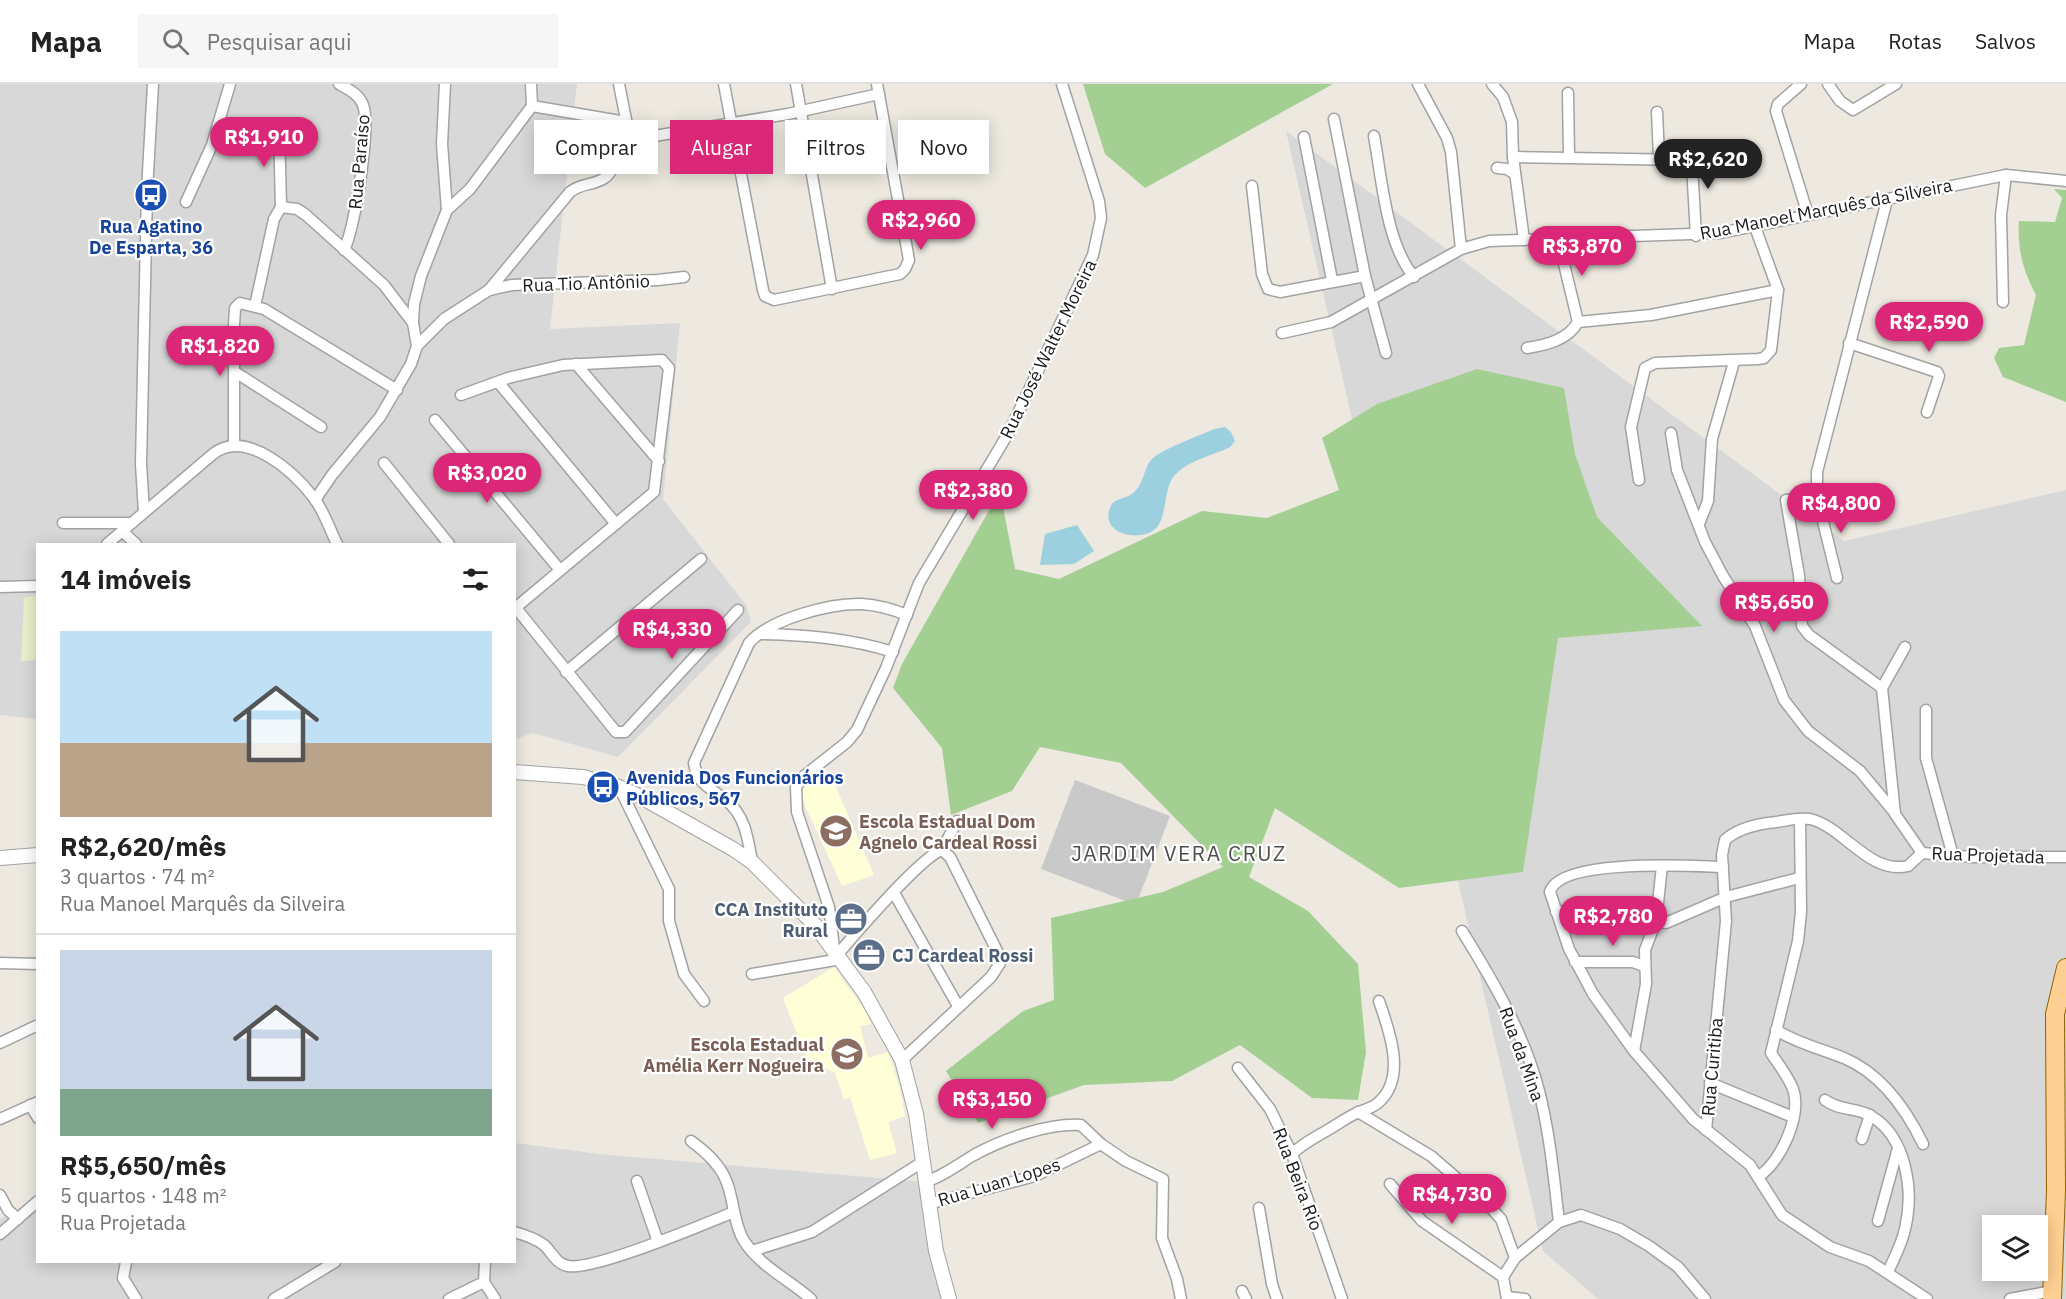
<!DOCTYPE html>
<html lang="pt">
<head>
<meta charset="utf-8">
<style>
	:root { --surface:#fff; --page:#f6f6f6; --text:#222; --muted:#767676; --line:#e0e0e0; --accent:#db2777 }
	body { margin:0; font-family:"IBM Plex Sans",sans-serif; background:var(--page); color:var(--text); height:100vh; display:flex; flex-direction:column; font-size:22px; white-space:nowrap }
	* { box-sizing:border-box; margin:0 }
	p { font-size:20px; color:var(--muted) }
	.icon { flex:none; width:33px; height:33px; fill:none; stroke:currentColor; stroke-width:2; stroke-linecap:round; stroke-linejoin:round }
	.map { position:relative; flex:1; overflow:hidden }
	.sheet { position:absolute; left:36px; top:459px; width:480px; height:720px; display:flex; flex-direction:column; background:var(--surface); border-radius:0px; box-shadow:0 3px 15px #0003 }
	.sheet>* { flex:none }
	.guide { position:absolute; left:534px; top:36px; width:570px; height:54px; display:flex; gap:12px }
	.buttons { position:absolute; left:1982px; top:1131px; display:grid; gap:12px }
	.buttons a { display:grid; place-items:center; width:66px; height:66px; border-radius:0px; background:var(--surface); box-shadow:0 3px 15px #0003; font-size:30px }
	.price { position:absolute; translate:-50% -51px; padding:0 14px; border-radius:21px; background:var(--accent); color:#fff; font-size:20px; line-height:39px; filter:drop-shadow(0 2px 3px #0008) }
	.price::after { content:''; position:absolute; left:50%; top:36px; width:18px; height:14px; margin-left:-9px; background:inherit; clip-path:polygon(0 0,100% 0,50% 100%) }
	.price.active { background:#222; color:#fff }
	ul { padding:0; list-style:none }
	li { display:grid; align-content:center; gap:12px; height:318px; padding:0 24px }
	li+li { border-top:2px solid var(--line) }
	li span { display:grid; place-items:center; height:186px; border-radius:0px; color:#555 }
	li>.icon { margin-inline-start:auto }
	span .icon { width:108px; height:108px; fill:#fffc; stroke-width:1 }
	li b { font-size:26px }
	h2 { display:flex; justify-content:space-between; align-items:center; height:72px; padding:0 24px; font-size:26px }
	.tag { padding:0 21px; border-radius:0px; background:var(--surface); box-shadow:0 3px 15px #0003; font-size:21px; line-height:54px }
	.tag.active { background:var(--accent); color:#fff }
	header { display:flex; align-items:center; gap:36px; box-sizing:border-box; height:84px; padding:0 30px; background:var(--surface); border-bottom:2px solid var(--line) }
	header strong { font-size:28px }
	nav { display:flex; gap:33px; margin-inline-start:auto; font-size:21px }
	.search { width:420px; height:54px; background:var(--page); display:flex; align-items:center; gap:15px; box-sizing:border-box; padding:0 21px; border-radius:0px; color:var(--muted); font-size:22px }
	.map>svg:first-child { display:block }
</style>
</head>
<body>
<header>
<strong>Mapa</strong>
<div class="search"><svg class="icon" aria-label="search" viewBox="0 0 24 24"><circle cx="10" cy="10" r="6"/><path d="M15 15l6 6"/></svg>Pesquisar aqui</div>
<nav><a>Mapa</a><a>Rotas</a><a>Salvos</a></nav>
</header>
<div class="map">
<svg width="2066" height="1215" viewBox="0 0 2066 1215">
	<rect width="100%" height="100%" fill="#ede9e0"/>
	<g fill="#d9d8d8" fill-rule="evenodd">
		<path d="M 0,0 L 577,0 L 550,245 L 680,239 L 663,415 L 746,521 L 751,538 L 618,673 L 533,649 L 515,655 L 514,460 L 38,460 L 37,635 L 0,631 Z"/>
		<path d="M 1286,47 L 1844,457 L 2066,406 L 2066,889 L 2060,905 L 2060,1056 L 2066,914 L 2066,1215 L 1598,1215 L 1543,1167 ZM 1992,1142 L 2037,1142 L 2037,1186 L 1992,1186 Z"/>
		<path d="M 515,1059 L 599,1070 L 925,1098 L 948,1215 L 0,1215 L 0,1135 L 37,1114 L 38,1178 L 514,1178 Z"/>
	</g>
	<g fill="#ffffd7">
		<path d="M 831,692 L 874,791 L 842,802 L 797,704 Z"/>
		<path d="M 834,883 L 866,928 L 871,940 L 860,942 L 868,974 L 888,968 L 899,1001 L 905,1032 L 888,1038 L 897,1069 L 870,1076 L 850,1013 L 844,1015 L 835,989 L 807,975 L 783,914 Z"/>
	</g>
	<path fill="#c9c9c9" d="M 1075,696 L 1170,732 L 1136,821 L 1041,785 Z"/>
	<path fill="#ebeec9" d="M 37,511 L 37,576 L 21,577 L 24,514 Z"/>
	<g fill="#a4cf92">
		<path d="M 1083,0 L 1333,0 L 1145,104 L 1105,70 Z"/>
		<path d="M 2054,105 L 2066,106 L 2066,318 L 2003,293 L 1994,274 L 1999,264 L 2024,261 L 2036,211 C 2023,187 2017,164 2019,137 L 2055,138 L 2062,114 Z"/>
		<path d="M 1477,285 L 1564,304 L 1575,370 L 1597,433 L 1702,542 L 1558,554 L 1523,788 L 1399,804 L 1275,724 L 1249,793 L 1308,827 L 1358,880 L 1366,968 L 1358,1016 L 1312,1014 L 1240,961 L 1172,997 L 1084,1001 L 978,1039 L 946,987 L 1023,927 L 1054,916 L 1051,834 L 1163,808 L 1223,783 L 1121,679 L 1040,663 L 1012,707 L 951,731 L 942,664 L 893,604 L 902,580 L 1000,407 L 1015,485 L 1059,495 L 1202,427 L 1267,434 L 1339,406 L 1322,354 L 1377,320 Z"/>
	</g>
	<g fill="#9dd0de">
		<path d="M 1225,343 L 1231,348 L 1235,357 L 1230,363 C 1214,371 1190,376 1177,389 C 1160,403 1171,440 1149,449 C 1132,456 1101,448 1110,424 C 1113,414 1125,415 1132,410 C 1145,400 1143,384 1152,375 C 1160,366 1201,351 1214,345 Z"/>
		<path d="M 1077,441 L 1094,467 L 1074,480 L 1040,481 L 1045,450 Z"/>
	</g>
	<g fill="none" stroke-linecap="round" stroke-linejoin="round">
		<defs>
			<g id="minor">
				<path d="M 339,0 C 348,5 359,10 363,21 C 371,42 355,145 344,166"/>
				<path d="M 445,0 L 442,60 L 447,126"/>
				<path d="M 531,0 L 532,22 L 626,38"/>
				<path d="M 619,0 L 630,56"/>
				<path d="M 724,0 L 763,206 L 765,212 L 774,216 L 900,190 L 905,185 L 909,176 L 877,0"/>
				<path d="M 796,0 L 832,205"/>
				<path d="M 1418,0 L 1447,54 L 1451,68 L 1461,165"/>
				<path d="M 1492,0 L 1503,13 L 1512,38 L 1513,73 L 1524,156"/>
				<path d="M 1801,0 L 1778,20 L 1776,27 L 1808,131"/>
				<path d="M 1828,0 L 1840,17 L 1853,26 L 1896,0"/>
				<path d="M 1568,9 L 1569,72"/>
				<path d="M 1657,28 L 1659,74"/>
				<path d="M 1334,35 L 1365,192 L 1386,269"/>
				<path d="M 279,44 L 281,123"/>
				<path d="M 1374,52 C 1382,96 1386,159 1414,193"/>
				<path d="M 1304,53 L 1332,196"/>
				<path d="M 630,56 L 788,30 L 879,10"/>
				<path d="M 1513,73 L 1688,76 L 1692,81 L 1696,152"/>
				<path d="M 1497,84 L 1507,85 L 1515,90"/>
				<path d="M 1252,102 L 1262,190 L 1268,205 L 1280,208 L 1365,192"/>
				<path d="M 186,118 L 212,61 L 230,0"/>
				<path d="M 1558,155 L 1578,238"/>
				<path d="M 489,206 L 512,201 L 658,196 L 684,193"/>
				<path d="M 2003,218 L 2001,131 L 2006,91"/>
				<path d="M 255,222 L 274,135 L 281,123 L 297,125 L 306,131 L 384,201 L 413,239"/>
				<path d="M 1282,249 L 1331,238 L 1461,165 L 1489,157 L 1720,149 L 2006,91 L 2066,97"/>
				<path d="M 1849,259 L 1937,288 L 1939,292 L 1927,328"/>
				<path d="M 417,262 L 444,235 L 489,206 L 570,108 C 582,98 595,102 606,93 C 617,83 619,67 630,56"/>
				<path d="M 1527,264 C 1546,261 1568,256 1578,238 L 1651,231 L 1778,206"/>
				<path d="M 576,280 L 659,377"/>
				<path d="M 235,288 L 321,343"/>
				<path d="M 498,298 L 616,440"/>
				<path d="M 461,311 L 508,294 L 563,281 L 662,276 L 669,284 L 654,408 L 514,525"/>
				<path d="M 435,336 L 560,486"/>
				<path d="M 1671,349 L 1677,386 L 1705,458 L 1723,492 L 1755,542 L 1784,616 L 1808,647 L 1860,687 L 1895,729"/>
				<path d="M 234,361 L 234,241 L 235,224 L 240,219 L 264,225 L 397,306"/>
				<path d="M 384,379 L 449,460"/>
				<path d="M 1639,396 L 1631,343 L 1645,284 L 1655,279 L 1758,275 L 1764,274 L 1771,266 L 1778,206 L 1755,143"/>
				<path d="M 1817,413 L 1786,416 L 1799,491 L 1802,542 L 1809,551 L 1882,604 L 1895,730 L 1922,769 L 1972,773 L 2066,773"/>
				<path d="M 315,416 L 332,391 L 380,333 L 411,280 L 417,262 L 413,239 L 414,220 L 421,192 L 447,126 L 470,105 L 532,22"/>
				<path d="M 144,428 L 141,380 L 147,107 L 153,0"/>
				<path d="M 63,439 L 132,439"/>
				<path d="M 1699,440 L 1708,417 L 1712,355 L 1734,278"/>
				<path d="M 122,447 L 136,460"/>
				<path d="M 107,460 L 213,370 C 246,344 294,388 314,414 C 324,427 330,446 337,460"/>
				<path d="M 1837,494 L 1817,413 L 1817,388 L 1887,116"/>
				<path d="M 0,503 L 38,502"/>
				<path d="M 516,524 L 616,648 L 625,648 L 738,526"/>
				<path d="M 760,550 C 806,551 849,554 893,568"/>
				<path d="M 566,588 L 701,475"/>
				<path d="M 1882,604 L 1905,563"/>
				<path d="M 1926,626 L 1926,674 L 1953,772"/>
				<path d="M 619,703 L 669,805 L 669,837 L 684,890 L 704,917"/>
				<path d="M 942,766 L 957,737"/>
				<path d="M 752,778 C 748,756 746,733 727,717 C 713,705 697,701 694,679 L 749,559 C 770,535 830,519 862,520 C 878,521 892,525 907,531"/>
				<path d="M 1723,783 C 1693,782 1559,774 1550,808 L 1569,865 L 1593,910 L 1634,967 L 1693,1035 L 1750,1081 L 1782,1131 L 1830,1163 L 1869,1177 L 1927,1215"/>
				<path d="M 894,809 L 958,922"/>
				<path d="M 1556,828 L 1596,824 L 1657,825"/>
				<path d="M 1656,837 L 1666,839 L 1726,813 L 1799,794"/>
				<path d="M 1462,847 C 1493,897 1524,949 1539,1007 C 1550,1050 1554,1095 1559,1138"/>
				<path d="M 834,864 L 829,823 L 797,728 L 796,703 L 804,692 L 847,658 L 857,646 L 886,584 L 919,499 L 1009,348 L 1093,171 L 1101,134 L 1099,117 L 1062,0"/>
				<path d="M 838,870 C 855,850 922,772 942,766"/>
				<path d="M 1575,878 L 1633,878 L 1644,882"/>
				<path d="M 0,879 L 38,880"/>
				<path d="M 752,890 L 841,875"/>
				<path d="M 1776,946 C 1797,959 1821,965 1844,974 C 1882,990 1906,1025 1923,1060"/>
				<path d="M 0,959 L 38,941"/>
				<path d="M 1634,967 L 1646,900 L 1645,866 L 1656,837 L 1662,782"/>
				<path d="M 902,976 L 991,893 L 1000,879 L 998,869 L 950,773 L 942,766"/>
				<path d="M 1238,984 L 1270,1025 L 1292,1070 L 1342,1215"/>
				<path d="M 1710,999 L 1793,1033"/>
				<path d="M 1825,1016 C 1839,1027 1856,1023 1871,1032 C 1907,1053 1914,1108 1905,1145 C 1902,1160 1894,1174 1888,1188"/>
				<path d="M 30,1021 L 38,1034"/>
				<path d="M 1358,1028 L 1431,1072 L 1490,1123 L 1501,1135 L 1515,1174"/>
				<path d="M 0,1035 L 38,1018"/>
				<path d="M 1706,1046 L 1726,837 L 1722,771 L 1725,756 C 1736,746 1754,741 1768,739 C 1781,738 1797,733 1810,735 C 1844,743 1869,791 1908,782 L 1922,769"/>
				<path d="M 1862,1055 L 1870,1031"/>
				<path d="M 691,1057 C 706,1068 721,1081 727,1099 C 734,1117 734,1141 744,1157 C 761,1183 788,1195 811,1215"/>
				<path d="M 1292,1070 C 1302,1060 1314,1054 1326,1047 C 1337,1041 1347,1033 1359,1028 C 1366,1025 1373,1024 1379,1018 C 1407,993 1389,946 1379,917"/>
				<path d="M 1759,1092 C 1781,1078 1802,1031 1793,1005 C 1788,992 1778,980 1771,969 L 1798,857 L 1801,828 L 1800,735"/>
				<path d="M 637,1097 L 658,1158"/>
				<path d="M 925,1098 C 944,1092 957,1081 974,1071 C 1003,1055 1048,1039 1081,1041 L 1101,1060 L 1126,1077 L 1163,1095 L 1162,1154 L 1177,1195 L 1181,1215"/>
				<path d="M 1390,1100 L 1422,1137 L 1503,1193"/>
				<path d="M 0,1111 L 8,1126 L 18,1135"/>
				<path d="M 928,1120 L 1035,1092 L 1101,1060"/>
				<path d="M 1259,1124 L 1272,1200 L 1277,1215"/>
				<path d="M 1878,1137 L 1898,1064"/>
				<path d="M 514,1148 C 525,1151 535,1154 544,1161 C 552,1168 556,1180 568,1182 C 594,1187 704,1140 734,1128"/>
				<path d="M 0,1150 L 38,1117"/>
				<path d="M 752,1167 L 812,1148 L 924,1077"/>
				<path d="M 126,1178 L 123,1194 L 136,1215"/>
				<path d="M 485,1178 L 484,1198 L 495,1215"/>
				<path d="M 1503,1193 L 1515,1174 L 1559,1138 L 1581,1131 L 1620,1145 L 1649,1162 L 1678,1183 L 1705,1215"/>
				<path d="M 1503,1193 L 1507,1215"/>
				<path d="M 1242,1207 L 1246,1215"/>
				<path d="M 1507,1213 L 1525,1215"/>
				<path d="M 274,1215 L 335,1178"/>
				<path d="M 449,1215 L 484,1198"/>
				<path d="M 2010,1215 L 2052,1207"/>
			</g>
			<g id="tertiary">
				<path d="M 514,688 L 583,693 L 619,703 L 641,713 L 733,765 L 752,778 L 815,841 L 864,908 L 902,976 L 916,1030 L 936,1167 L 949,1215"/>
				<path d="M 0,774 L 38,771"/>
			</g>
			<path id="primary" d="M 2052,1215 L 2056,1106 L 2055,930 L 2066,884"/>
		</defs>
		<use href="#minor" stroke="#a2a2a2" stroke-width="13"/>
		<use href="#tertiary" stroke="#a2a2a2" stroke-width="16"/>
		<use href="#primary" stroke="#926100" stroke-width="20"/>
		<use href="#minor" stroke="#fff" stroke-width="10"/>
		<use href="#tertiary" stroke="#fff" stroke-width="14"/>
		<use href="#primary" stroke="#ffd093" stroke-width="18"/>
	</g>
	<defs>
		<symbol id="bus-disc" viewBox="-11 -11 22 22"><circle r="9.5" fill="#1a4fb4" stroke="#fff"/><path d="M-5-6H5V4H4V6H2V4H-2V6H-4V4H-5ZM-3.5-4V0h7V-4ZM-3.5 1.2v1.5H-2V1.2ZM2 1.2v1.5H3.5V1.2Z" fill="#fff"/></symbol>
		<symbol id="school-disc" viewBox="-11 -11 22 22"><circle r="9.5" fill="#8d6e63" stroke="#fff"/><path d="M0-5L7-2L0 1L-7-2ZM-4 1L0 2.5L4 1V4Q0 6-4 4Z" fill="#fff"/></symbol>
		<symbol id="office-disc" viewBox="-11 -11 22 22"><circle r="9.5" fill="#5c6f8a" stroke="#fff"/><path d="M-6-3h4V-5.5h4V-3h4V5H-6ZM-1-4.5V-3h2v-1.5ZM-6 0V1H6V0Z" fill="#fff"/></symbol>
	</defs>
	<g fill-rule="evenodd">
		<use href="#bus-disc" x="132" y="92" width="38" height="38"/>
		<use href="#bus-disc" x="584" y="684" width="38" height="38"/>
		<use href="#school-disc" x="817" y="728" width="38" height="38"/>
		<use href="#office-disc" x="832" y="816" width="38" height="38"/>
		<use href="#office-disc" x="850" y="852" width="38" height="38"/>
		<use href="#school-disc" x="828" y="951" width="38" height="38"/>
	</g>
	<g text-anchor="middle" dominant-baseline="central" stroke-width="4.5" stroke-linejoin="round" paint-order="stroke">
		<g font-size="18" fill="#1b1b1b" stroke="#fff">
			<text transform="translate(359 78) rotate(-85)">Rua Paraíso</text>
			<text transform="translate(1826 125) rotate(-11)">Rua Manoel Marquês da Silveira</text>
			<text transform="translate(586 199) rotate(-2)">Rua Tio Antônio</text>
			<text transform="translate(1048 265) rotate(-64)">Rua José Walter Moreira</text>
			<text transform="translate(1988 771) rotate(2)">Rua Projetada</text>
			<text transform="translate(1522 970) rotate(70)">Rua da Mina</text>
			<text transform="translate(1712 983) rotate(-85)">Rua Curitiba</text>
			<text transform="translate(1298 1095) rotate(69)">Rua Beira Rio</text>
			<text transform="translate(999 1098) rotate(-17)">Rua Luan Lopes</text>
		</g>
		<g font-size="18" font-weight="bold" fill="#164399" stroke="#fff">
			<text x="151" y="142">Rua Agatino<tspan x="151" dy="21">De Esparta, 36</tspan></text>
			<text x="626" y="693" text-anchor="start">Avenida Dos Funcionários<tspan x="626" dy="21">Públicos, 567</tspan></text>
		</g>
		<g font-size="18" font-weight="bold" fill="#785e54" stroke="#fff" text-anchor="start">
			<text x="859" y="737">Escola Estadual Dom<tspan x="859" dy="21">Agnelo Cardeal Rossi</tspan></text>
			<text x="824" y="960" text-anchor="end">Escola Estadual<tspan x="824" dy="21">Amélia Kerr Nogueira</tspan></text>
		</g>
		<g font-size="18" font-weight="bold" fill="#4e5e75" stroke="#fff" text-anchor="end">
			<text x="828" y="825">CCA Instituto<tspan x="828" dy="21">Rural</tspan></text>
			<text x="892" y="871" text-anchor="start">CJ Cardeal Rossi</text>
		</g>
		<g font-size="21" letter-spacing="1.5" fill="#4e4e4e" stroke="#fff">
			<text x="1179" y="769">JARDIM VERA CRUZ</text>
		</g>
	</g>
</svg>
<div class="buttons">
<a><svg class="icon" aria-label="layers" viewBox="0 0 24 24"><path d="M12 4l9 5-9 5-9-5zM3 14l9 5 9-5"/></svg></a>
</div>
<b class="price" style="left:264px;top:84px">R$1,910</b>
<b class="price active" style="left:1708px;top:106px">R$2,620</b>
<b class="price" style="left:921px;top:167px">R$2,960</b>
<b class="price" style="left:1582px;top:193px">R$3,870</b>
<b class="price" style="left:1929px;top:269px">R$2,590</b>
<b class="price" style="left:220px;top:293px">R$1,820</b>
<b class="price" style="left:487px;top:420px">R$3,020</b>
<b class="price" style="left:973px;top:437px">R$2,380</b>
<b class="price" style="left:1841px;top:450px">R$4,800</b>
<b class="price" style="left:1774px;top:549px">R$5,650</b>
<b class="price" style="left:672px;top:576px">R$4,330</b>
<b class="price" style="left:1613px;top:863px">R$2,780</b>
<b class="price" style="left:992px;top:1046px">R$3,150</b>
<b class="price" style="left:1452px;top:1141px">R$4,730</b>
<div class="guide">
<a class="tag">Comprar</a>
<a class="tag active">Alugar</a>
<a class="tag">Filtros</a>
<a class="tag">Novo</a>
</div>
<section class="sheet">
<h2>14 imóveis<svg class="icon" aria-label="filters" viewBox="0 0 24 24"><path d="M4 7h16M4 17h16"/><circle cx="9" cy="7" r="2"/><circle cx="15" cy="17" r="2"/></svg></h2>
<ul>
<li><span style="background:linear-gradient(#bfe0f5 60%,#b9a48a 0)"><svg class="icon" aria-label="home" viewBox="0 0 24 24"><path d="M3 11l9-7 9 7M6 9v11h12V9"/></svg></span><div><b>R$2,620/mês</b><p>3 quartos · 74 m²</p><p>Rua Manoel Marquês da Silveira</p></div></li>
<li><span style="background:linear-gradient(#c9d6e8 75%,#7fa58c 0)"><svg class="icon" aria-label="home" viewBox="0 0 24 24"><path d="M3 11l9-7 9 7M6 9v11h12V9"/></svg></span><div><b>R$5,650/mês</b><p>5 quartos · 148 m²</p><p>Rua Projetada</p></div></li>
</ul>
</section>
</div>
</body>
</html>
